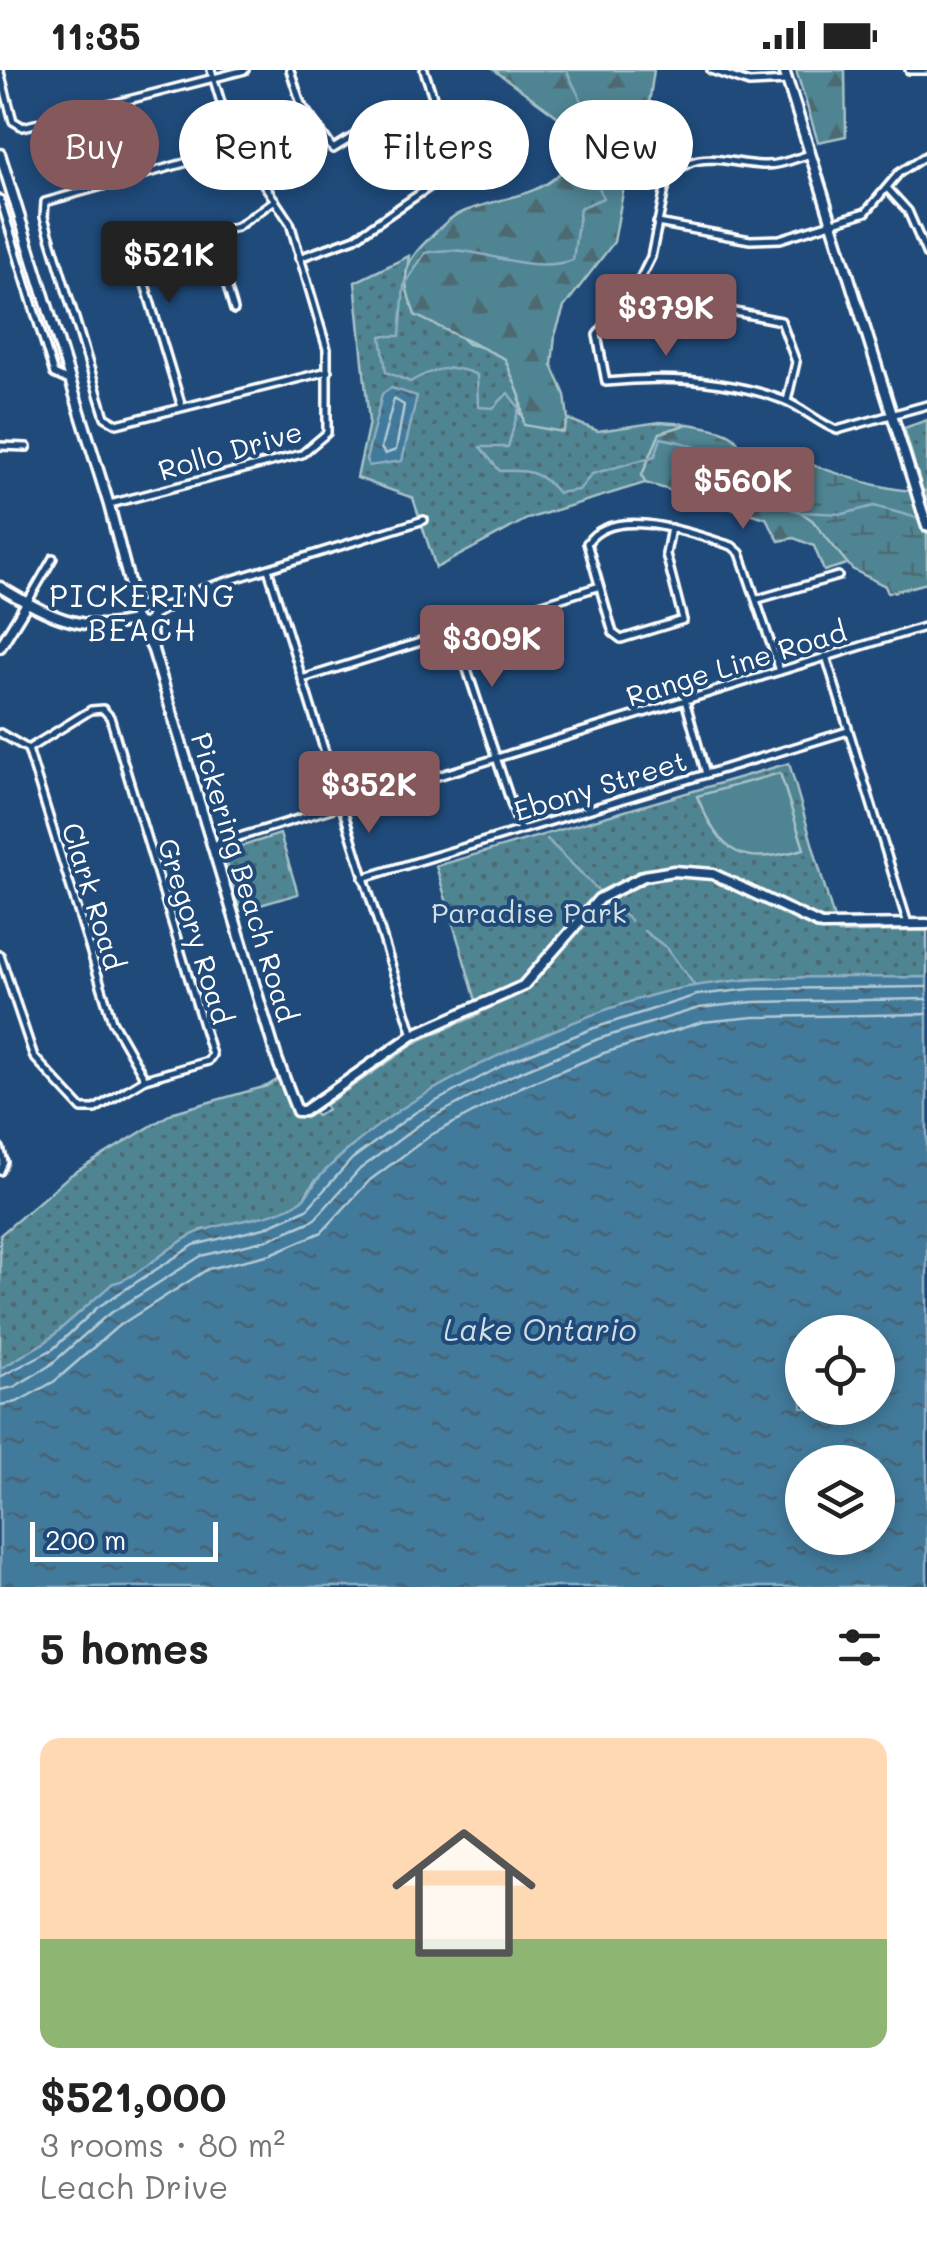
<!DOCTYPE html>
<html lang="en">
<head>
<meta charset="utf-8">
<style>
	:root { --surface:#fff; --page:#f6f6f6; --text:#222; --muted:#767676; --line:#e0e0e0; --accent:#85585c }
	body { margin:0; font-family:Mali,sans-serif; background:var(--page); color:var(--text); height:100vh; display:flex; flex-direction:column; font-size:38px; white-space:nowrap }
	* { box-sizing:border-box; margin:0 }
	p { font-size:32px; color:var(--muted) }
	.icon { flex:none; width:55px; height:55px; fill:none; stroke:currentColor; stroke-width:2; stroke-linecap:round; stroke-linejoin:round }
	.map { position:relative; height:1517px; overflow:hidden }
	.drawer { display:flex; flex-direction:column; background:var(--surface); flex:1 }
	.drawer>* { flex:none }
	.top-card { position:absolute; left:30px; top:30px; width:868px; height:90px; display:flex; gap:20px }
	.fabs { position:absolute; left:785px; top:1245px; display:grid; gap:20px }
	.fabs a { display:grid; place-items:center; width:110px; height:110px; border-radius:50%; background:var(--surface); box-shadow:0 5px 15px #0003; font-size:50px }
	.scale { position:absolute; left:30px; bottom:25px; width:188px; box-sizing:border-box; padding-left:10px; border:5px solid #fff; border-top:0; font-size:28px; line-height:35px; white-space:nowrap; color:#fff; -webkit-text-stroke:8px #1f4a7a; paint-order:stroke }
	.price { position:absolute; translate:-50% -85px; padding:0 22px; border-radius:10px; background:var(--accent); color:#fff; font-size:32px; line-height:65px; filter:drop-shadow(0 2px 5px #0008) }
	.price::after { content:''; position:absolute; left:50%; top:60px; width:30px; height:22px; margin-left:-15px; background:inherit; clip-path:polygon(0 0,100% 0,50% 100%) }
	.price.current { background:#222; color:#fff }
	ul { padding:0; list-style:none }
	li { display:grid; align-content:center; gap:20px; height:530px; padding:0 40px }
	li+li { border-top:2px solid var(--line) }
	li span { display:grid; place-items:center; height:310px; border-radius:20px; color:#555 }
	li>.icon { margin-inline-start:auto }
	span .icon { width:180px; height:180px; fill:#fffc; stroke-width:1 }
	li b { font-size:42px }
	h2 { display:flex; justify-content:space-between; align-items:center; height:120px; padding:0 40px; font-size:42px }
	.pill { padding:0 35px; border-radius:45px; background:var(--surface); box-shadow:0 5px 15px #0003; font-size:35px; line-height:90px }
	.pill.current { background:var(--accent); color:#fff }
	.status { display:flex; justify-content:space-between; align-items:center; height:70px; padding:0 50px; background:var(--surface); direction:ltr }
	.status svg { height:28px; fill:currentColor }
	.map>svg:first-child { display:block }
</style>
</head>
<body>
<div class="status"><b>11:35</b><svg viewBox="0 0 49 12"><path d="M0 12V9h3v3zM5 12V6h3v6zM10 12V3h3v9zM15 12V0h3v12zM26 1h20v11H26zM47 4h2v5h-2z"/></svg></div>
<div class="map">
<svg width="927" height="1517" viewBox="0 0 927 1517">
	<defs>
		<pattern id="grass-dots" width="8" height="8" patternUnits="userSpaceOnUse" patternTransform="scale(2.5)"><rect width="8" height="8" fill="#4f8492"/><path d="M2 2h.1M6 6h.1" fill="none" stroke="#4e6b72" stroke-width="1.8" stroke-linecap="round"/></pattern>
		<pattern id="forest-firs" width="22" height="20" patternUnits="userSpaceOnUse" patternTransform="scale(2.5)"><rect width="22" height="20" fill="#4f8492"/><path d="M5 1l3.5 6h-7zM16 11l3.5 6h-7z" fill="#4e6b72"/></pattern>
		<pattern id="wetland-marsh" width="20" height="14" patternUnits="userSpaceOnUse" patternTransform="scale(2.5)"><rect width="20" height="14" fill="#4f8492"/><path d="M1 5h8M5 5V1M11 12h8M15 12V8" fill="none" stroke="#4e6b72"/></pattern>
		<pattern id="water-ripples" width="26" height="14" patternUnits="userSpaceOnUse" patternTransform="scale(2.5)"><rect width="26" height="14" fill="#427a9b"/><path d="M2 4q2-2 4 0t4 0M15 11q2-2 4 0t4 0" fill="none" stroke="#476374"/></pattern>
	</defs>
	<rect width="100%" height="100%" fill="#1f4a7a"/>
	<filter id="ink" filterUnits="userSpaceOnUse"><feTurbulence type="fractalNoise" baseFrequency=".01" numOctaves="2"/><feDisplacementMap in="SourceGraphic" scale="20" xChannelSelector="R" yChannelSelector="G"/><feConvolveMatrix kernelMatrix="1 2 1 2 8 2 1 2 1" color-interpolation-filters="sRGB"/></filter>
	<g filter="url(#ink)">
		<g fill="url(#grass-dots)" stroke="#a7c2c8" stroke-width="2.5">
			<path d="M 409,186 L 405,216 L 468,274 L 494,280 L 506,289 L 520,326 L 520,344 L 563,362 L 568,349 L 598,361 L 660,352 L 688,354 L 660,363 L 642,405 L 645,413 L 527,449 L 436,498 L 413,428 L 357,408 L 369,352 L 355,212 Z"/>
			<path d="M 927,350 L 927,435 L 904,358 Z"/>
			<path d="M 789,693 L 838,863 L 927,860 L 927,907 L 751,909 L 695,916 L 590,948 L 505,983 L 411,1033 L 346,1081 L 315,1111 L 302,1131 L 271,1150 L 202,1160 L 0,1305 L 0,1165 L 69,1106 L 174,1042 L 267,1016 L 280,1008 L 295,1046 L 305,1048 L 313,1043 L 317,1046 L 327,1039 L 325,1035 L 420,970 L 480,944 L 436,796 Z"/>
			<path d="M 280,764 L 298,824 L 240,841 L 224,782 Z"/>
		</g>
		<g fill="url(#forest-firs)" stroke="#a7c2c8" stroke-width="2.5">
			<path d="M 494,0 L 654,0 L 646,54 L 625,111 L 614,172 L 564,237 L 555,265 L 552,295 L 565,325 L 568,349 L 563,362 L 524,355 L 520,326 L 505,289 L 415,245 C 400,205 402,193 434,164 C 441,157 449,148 458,144 C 511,121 564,131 580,63 Z"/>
			<path d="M 796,0 L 845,0 L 846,66 L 818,72 Z"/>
			<path d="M 688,354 C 750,363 736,370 755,420 L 780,433 L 849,453 L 873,486 L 824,501 L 814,476 L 794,468 L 779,471 L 766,448 L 645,413 L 642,405 L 660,363 Z"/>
		</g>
		<path fill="url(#wetland-marsh)" stroke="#a7c2c8" stroke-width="2.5" d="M 785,387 C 833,399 878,423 927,421 L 927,513 L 888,523 L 885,516 L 852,499 L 812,450 L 764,417 L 763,411 Z"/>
		<path fill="#4f8492" stroke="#a7c2c8" stroke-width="2.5" d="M 780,703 L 804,779 C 742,796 722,787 697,726 Z"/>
		<g fill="url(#water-ripples)" stroke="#8eafc3" stroke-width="2.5" fill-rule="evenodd">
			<path d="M 391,318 L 417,326 L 402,391 L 369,396 L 366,390 L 382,324 Z"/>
			<path d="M 927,907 L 927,1517 L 0,1517 L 0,1299 L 47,1271 L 113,1213 C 131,1212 171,1175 192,1165 C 226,1149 266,1152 299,1132 C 309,1126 315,1111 323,1103 C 350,1077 380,1052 412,1032 C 487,987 614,927 700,915 C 774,904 852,908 927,907 ZM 878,1262 L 878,1338 L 802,1338 L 802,1262 ZM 878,1392 L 878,1468 L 802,1468 L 802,1392 Z"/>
		</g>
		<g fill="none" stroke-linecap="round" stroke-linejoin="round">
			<g stroke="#b3cad7" stroke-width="2.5">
				<path d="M 394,329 L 404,335 L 396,380 L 385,384 L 381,378 Z"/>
				<path d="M 0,1307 L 53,1279 L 98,1237 L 194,1175 L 264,1158 L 307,1139 L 352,1089 L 416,1042 L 509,992 L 594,958 L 697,925 L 752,919 L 927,917"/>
				<path d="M 0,1320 L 14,1317 L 49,1296 L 106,1246 L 201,1186 L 267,1170 L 314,1150 L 360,1099 L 423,1052 L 515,1004 L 598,969 L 699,938 L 753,932 L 927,929"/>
				<path d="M 0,1335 L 17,1332 L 55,1311 L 117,1257 L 208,1199 L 271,1184 L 322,1162 L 370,1110 L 431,1065 L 521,1017 L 604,983 L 702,952 L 754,947 L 927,944"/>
			</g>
			<g stroke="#8eafc3" stroke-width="2.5">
				<path d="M 566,0 L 586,40 L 621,60 L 615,70 L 600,69 L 586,81 L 603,128 L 580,138 L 573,190 C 520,207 475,170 425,183 L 404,216 L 400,266 L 381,266 L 386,302 L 410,312 C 432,299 452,293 477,305 L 478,337 L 493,338 L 508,323 L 519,338 L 508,377 L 480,377 L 500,401 C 527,400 539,400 558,423 L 579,420 L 592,404 L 655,386 L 661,368 C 702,376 726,384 744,423 L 800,442 L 843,444 L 874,436 L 921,449"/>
				<path d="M 547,769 L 599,821"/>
				<path d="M 607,830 L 631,851"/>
				<path d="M 644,861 L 667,878 L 682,899"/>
				<path d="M 684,901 L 695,916"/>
			</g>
			<defs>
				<g id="street">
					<path d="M 290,0 L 301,34 L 333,79 L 356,65"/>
					<path d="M 424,0 L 457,98"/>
					<path d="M 711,0 L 749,13 L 787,11"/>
					<path d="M 909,0 L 927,0"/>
					<path d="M 0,2 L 13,51 L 23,57 L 245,0"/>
					<path d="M 238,78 L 45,132 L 44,147 L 105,347 L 117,354 L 328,301"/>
					<path d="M 810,84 C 794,89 778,96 762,95 C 723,93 692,75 666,114 L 651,187 L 638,213 L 597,265 L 606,312 C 666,306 726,309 783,330 C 802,337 818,353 837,360 L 927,335"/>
					<path d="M 888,119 L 908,141 L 927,185"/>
					<path d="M 0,129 L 54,304 L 69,311"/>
					<path d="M 657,153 L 750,170 L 780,169 L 866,142 L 899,103 L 927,85"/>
					<path d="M 212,165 L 234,240"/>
					<path d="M 299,188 L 355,168 L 457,98 L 521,82"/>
					<path d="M 638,213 L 675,230 L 781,251 L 796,292 L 787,331"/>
					<path d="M 182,337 L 138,191 L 148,181 L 237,157 L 275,130"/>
					<path d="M 0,376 L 27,377"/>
					<path d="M 110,434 L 302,384 L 327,363 L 327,279 L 290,153 L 231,65 L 211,0"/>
					<path d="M 671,458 L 666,484 L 683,550 L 621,569 L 613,563 L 587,473 C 614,433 696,465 732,476 L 740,483 L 780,601"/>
					<path d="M 268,499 L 413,965"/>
					<path d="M 758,529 L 838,506"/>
					<path d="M 27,533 L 53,488"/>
					<path d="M 150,539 L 168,535"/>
					<path d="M 152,546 L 202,519 L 424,450"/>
					<path d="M 455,563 L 520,760"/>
					<path d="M 826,586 L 908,854"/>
					<path d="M 302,609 L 597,517"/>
					<path d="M 685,630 L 706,704"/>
					<path d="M 0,663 L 28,679 L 112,951 L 145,1009"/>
					<path d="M 213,775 L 927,556"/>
					<path d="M 363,808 L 848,661"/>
					<path d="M 0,885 L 34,987 L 82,1039 L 95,1039 L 145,1009 L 208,991 L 212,985 L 110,647 L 103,639 L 91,640 L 28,679"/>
					<path d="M 0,1078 L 4,1092 L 0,1101"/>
				</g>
				<g id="secondary">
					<path d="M 784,0 L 927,456"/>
					<path d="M 0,84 L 109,435 L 136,539"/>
					<path d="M 0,517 C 44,544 83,565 136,550"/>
					<circle cx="143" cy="545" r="9"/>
					<path d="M 150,551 L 153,580 L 277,989 L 297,1041 L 304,1041 L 413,965 L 523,916 L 599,829 L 644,806 L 674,801 L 713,804 L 821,855 L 927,854"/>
					<path d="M 140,554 L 153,580"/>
					<path d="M 0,577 L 27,533"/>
				</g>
			</defs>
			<use href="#street" stroke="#fff" stroke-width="12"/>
			<use href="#secondary" stroke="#fff" stroke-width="15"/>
			<use href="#street" stroke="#1f4a7a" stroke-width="5"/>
			<use href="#secondary" stroke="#1f4a7a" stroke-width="8"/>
		</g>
	</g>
	<g text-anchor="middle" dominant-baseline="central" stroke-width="8" stroke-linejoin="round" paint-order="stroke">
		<g font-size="28" fill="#fff" stroke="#1f4a7a">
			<text transform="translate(230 380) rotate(-16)">Rollo Drive</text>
			<text transform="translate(736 593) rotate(-17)">Range Line Road</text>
			<text transform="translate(600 715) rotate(-17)">Ebony Street</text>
			<text transform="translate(245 807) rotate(73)">Pickering Beach Road</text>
			<text transform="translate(94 826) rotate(73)">Clark Road</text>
			<text transform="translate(196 861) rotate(73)">Gregory Road</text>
		</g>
		<g font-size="28" fill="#d3e0e4" stroke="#1f4a7a">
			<text x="529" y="842">Paradise Park</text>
		</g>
		<g font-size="30" letter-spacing="2.5" fill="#fff" stroke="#1f4a7a">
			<text x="143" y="525">PICKERING<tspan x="143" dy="34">BEACH</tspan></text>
		</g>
		<g font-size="30" font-style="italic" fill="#d0dee6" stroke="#1f4a7a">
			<text x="540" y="1259">Lake Ontario</text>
		</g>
	</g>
</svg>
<div class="fabs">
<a><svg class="icon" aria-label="locate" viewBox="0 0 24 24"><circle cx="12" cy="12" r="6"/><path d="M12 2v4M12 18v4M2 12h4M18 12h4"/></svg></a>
<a><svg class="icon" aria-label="layers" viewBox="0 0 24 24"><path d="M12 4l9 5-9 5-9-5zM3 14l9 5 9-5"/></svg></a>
</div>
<div class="scale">200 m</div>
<b class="price current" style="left:169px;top:236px">$521K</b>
<b class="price" style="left:666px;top:289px">$379K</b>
<b class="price" style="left:743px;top:462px">$560K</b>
<b class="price" style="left:492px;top:620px">$309K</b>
<b class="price" style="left:369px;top:766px">$352K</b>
<div class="top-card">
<a class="pill current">Buy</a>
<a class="pill">Rent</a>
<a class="pill">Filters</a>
<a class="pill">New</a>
</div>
</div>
<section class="drawer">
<h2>5 homes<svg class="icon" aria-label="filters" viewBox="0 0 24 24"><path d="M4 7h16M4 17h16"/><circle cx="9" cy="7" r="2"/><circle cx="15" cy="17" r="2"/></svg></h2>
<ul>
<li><span style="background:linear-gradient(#ffd9b3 65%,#8fb573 0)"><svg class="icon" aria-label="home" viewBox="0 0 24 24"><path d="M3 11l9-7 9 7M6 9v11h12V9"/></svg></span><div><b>$521,000</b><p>3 rooms · 80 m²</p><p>Leach Drive</p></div></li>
</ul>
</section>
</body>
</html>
